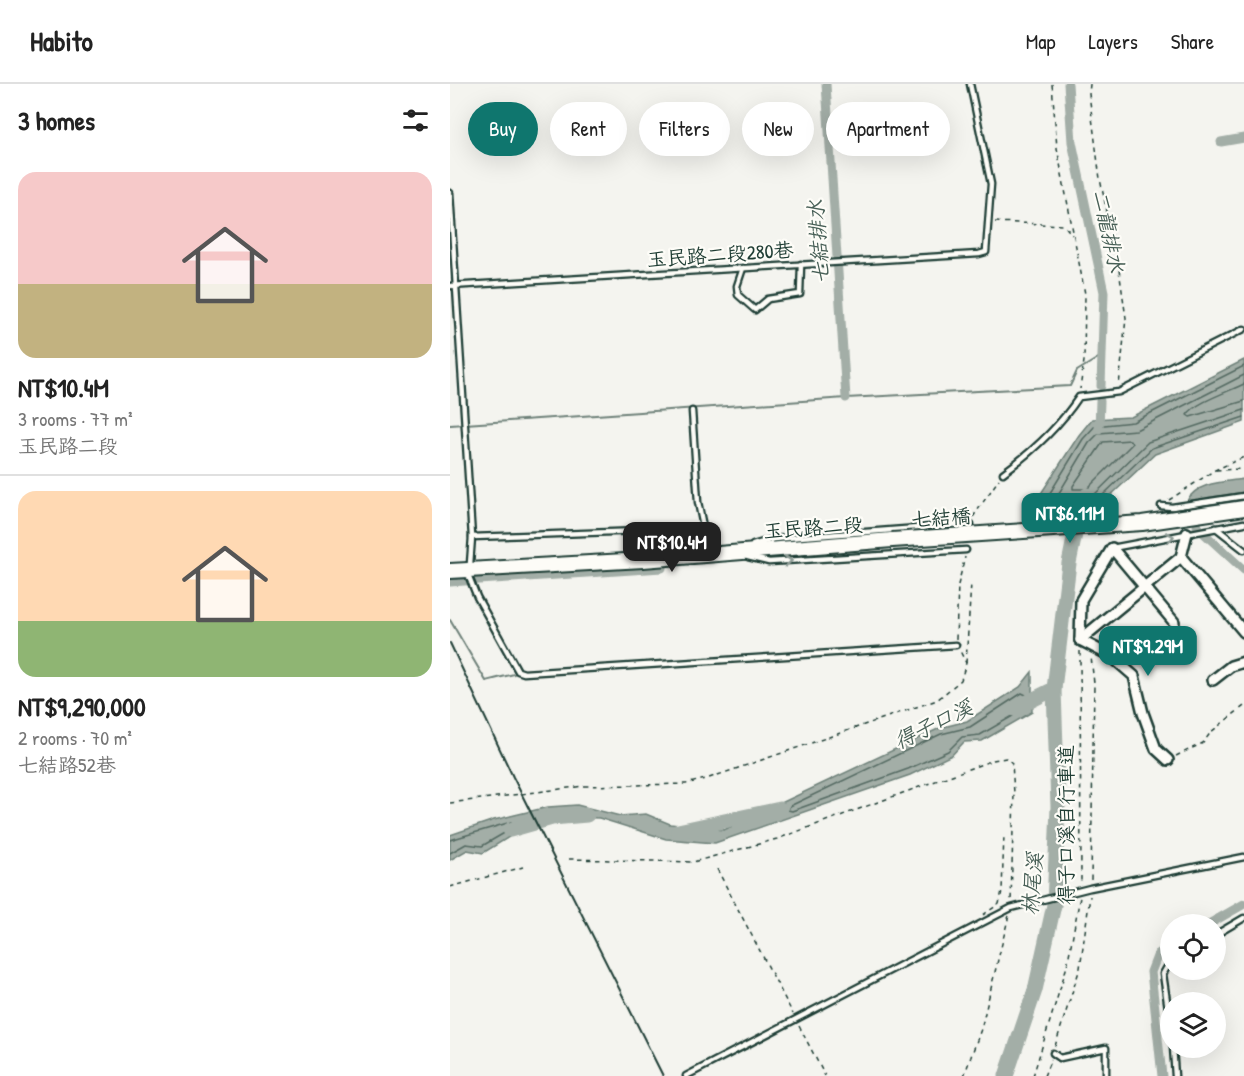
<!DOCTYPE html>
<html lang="en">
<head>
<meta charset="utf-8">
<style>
	:root { --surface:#fff; --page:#f2f2f2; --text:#222; --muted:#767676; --line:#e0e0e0; --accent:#0f766e }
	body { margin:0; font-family:"Patrick Hand","LXGW WenKai TC",sans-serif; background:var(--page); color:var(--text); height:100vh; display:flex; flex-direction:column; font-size:22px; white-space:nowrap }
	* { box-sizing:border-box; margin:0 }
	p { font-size:20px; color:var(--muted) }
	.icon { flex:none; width:33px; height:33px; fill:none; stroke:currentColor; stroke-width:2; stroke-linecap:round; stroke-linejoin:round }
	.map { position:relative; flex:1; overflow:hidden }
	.details { display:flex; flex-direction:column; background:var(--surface); width:450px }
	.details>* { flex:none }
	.guide { position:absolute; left:18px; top:18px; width:570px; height:54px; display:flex; gap:12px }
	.fabs { position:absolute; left:710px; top:830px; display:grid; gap:12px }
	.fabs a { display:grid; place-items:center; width:66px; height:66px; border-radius:50%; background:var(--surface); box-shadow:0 6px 24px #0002; font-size:30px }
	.price { position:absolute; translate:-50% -51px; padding:0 14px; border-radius:12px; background:var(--accent); color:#fff; font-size:20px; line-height:39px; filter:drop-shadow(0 2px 3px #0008) }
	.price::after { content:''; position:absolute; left:50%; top:36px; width:18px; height:14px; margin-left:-9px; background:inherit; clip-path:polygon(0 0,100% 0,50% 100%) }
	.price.active { background:#222; color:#fff }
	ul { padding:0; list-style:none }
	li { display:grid; align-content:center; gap:12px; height:318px; padding:0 18px }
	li+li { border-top:2px solid var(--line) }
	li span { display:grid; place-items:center; height:186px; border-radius:18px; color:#555 }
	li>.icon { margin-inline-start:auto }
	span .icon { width:108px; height:108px; fill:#fffc; stroke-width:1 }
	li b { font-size:26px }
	h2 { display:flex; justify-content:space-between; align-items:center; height:72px; padding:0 18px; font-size:26px }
	.chip { padding:0 21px; border-radius:27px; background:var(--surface); box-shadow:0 6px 24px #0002; font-size:21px; line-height:54px }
	.chip.active { background:var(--accent); color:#fff }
	header { display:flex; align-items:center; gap:36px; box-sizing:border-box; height:84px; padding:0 30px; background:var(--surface); border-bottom:2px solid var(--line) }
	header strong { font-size:28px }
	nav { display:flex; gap:33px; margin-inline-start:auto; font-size:21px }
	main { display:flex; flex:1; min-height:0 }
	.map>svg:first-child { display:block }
</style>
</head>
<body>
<header>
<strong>Habito</strong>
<nav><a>Map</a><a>Layers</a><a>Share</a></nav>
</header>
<main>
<section class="details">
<h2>3 homes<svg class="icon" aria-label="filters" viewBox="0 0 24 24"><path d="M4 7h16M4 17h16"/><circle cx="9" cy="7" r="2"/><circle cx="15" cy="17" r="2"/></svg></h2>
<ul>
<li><span style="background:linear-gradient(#f6c9c9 60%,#c2b280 0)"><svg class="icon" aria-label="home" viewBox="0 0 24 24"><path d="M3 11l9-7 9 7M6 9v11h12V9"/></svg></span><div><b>NT$10.4M</b><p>3 rooms · 77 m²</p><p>玉民路二段</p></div></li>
<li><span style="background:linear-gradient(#ffd9b3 70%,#8fb573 0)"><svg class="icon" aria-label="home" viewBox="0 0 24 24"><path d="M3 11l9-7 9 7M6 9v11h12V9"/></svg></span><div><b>NT$9,290,000</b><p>2 rooms · 70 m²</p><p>七結路52巷</p></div></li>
</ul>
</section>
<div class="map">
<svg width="794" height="992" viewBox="0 0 794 992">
	<rect width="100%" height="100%" fill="#f4f4ef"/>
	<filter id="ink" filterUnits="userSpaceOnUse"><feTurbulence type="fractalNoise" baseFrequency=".0167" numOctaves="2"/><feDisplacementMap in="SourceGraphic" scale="12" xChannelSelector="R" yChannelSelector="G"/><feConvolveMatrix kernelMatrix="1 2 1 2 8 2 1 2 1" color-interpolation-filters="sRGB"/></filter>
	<g filter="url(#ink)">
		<g fill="#a3aea7" stroke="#6e8179" stroke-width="1.5">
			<path d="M 794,276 L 794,338 L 705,370 L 658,414 L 649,428 L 577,431 L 629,351 L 642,335 L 681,333 Z"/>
			<path d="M 794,395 L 794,408 L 737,417 C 746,398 775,398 794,395 Z"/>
			<path d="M 582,588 L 582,628 L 532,657 L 514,658 L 502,671 L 460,691 L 265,759 L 216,755 L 149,734 L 93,732 L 33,769 L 17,766 L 0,776 L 0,751 L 44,736 L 98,723 L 127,721 L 170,732 L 196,730 L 220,740 L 274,746 L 490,644 L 517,637 L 570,603 Z"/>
		</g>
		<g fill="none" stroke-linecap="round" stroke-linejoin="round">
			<g stroke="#546a62" stroke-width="1.5">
				<path d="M 794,282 L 683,338 L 645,342 L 633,355 L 592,422 L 595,424 L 645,422 L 654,410 L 702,364 L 794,333"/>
				<path d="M 794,291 L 686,346 L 649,349 L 639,359 L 606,414 L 641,414 L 698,358 L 794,326"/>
				<path d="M 794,300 C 780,307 744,319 737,331 L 740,333 L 794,317"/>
				<path d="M 680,356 L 682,360 L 637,405 L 623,405 L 623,402 L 653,358 Z"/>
				<path d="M 572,609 L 576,611 L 575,625 L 530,651 L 512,653 L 498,667 L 458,685 L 342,727 L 338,726 L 340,722 L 491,650 L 520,643 Z"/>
				<path d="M 0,756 L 61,738 L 64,741 L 63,744 L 32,762 L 16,760 L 0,769"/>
			</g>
			<g stroke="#6e8179" stroke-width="2">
				<path d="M 0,341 L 396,314 L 620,302 L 627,287 L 653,271"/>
				<path d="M 0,536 L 36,597 L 64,590"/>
			</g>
			<g stroke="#a3aea7" stroke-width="9">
				<path d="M 376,0 L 396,314"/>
				<path d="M 618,0 L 622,58 L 654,208 L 651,302"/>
				<path d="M 771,58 L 794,54"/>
				<path d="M 649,345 L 650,317"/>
				<path d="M 752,411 L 747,443 L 794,486"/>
				<path d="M 0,498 L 212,484"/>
				<path d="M 759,840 L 794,820"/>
				<path d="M 712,992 L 701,888 L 708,870 L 720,863"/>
			</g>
			<g stroke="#a3aea7" stroke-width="15">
				<path d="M 564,625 L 604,605"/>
				<path d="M 60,746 L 102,734 L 137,731"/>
				<path d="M 228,747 L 330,725"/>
				<path d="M 556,992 L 585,906 L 604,821 L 608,723 L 604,605 L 619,479 L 630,426 L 637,411"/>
			</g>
			<defs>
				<g id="lane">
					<path d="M 0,109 L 22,453 L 19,493 L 27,513 L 68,587 L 74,589 L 506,561"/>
					<path d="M 293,184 L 287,202 L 288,211 L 305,226 L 318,215 L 350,210 L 351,180"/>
					<path d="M 0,202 L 529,170 L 536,168 L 541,100 L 520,0"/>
					<path d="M 242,327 L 248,418 L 258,467"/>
					<path d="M 553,389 C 582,368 609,343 629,313 L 669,308 L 794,245"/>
					<path d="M 711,422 L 722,423 L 794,412"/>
					<path d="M 766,444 L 794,466"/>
					<path d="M 22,453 L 191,447 L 193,473"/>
					<path d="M 303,461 L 323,455 L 521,440"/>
					<path d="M 662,464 L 794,439"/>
					<path d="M 298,473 L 319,478 L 516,466"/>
					<path d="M 765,851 L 794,834"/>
					<path d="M 720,878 L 713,890 L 720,938"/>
					<path d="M 723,963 L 725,992"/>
					<path d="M 603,969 L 610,974 L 656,964 L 656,992"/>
					<path d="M 236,992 L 561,824 L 640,804 L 794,773"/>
				</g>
				<g id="street">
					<path d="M 731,473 L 794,548"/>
					<path d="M 630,556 L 631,516 L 662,464 L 724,538"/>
					<path d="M 630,556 L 661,572 L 684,592 L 693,629 L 706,665 L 718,676"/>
					<path d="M 630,556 L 731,473 L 737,449"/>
					<path d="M 763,596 L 781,582 L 794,578"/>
				</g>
				<path id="secondary" d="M 0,487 L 193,476 L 442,456"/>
			</defs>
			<use href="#lane" stroke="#1f3d34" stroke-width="9"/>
			<use href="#street" stroke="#1f3d34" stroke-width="14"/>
			<use href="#secondary" stroke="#1f3d34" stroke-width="18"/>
			<g stroke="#1f3d34" stroke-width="1.5" stroke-dasharray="4.5 4.5" stroke-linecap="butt">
				<path d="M 602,0 L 607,64 L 635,210 L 634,277 L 630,305"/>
				<path d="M 640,0 L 639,10 L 650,95 L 668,179 L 676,234 L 669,302"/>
				<path d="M 545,138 L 614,141 L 622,151"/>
				<path d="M 766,386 L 794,385"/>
				<path d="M 719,416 L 765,386 L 794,373"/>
				<path d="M 523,433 L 549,395"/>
				<path d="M 506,555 L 508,501 L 515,473"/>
				<path d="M 630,567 L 631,800"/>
				<path d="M 516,579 L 521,499"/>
				<path d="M 726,672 L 753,659 L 761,648 L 794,622"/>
				<path d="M 0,719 L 134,702 L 236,700 L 259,694 L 487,616 L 511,596 L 516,579 L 510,567"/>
				<path d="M 119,775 L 243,778 L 327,755 L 543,676 L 556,674 L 562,679 L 564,709 L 561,818"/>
				<path d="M 267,785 L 343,930"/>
				<path d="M 641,796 L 644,599 L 641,573"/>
				<path d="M 0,803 L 73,783"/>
				<path d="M 533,831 L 549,820 L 552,807 L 554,750"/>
				<path d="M 349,942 L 375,992"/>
				<path d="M 605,962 L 630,884 L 640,812"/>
				<path d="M 514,992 L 531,945 L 559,831"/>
				<path d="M 583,992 L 617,882 L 630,813"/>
				<path d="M 594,992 L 601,975"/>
			</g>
			<use href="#lane" stroke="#fdfcf7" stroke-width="4.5"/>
			<use href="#street" stroke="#fdfcf7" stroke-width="9"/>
			<use href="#secondary" stroke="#fdfcf7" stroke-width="14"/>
			<path stroke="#1f3d34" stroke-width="2" d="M 0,559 L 63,693 L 213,992"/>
			<defs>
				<path id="secondary-bridge" d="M 442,456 L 692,439 L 794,424"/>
			</defs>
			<use href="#secondary-bridge" stroke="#1f3d34" stroke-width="18" stroke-linecap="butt"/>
			<use href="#secondary-bridge" stroke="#fdfcf7" stroke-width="14"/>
		</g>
		<defs><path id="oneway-chevron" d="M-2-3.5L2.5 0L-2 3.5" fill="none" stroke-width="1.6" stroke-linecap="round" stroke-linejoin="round" transform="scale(1.5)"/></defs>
		<g stroke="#8e9c96">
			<use href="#oneway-chevron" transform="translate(720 453) rotate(-11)"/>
			<use href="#oneway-chevron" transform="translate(338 477) rotate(-3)"/>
		</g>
	</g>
	<g text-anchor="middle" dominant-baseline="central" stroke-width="4.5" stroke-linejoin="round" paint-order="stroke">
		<g font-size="20" fill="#1f3d34" stroke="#fdfcf7">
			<text transform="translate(270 170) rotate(-4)">玉民路二段280巷</text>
			<text transform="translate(491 433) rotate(-4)">七結橋</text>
			<text transform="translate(363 443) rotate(-4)">玉民路二段</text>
			<text transform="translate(615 741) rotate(-90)">得子口溪自行車道</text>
		</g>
		<g font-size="21" font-style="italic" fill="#475f56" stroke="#fdfcf7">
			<text transform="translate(659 147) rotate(78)">二龍排水</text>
			<text transform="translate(368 158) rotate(-94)">七結排水</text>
			<text transform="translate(483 640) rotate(-26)">得子口溪</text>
			<text transform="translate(582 800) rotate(-85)">林尾溪</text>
		</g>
	</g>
</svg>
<div class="fabs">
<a><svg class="icon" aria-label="locate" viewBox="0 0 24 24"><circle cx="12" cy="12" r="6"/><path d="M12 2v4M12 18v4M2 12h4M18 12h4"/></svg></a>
<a><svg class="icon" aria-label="layers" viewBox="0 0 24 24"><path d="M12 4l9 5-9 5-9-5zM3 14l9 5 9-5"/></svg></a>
</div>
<b class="price" style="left:620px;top:460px">NT$6.11M</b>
<b class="price active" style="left:222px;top:489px">NT$10.4M</b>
<b class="price" style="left:698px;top:593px">NT$9.29M</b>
<div class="guide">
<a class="chip active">Buy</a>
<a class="chip">Rent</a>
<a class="chip">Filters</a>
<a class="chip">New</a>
<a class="chip">Apartment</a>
</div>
</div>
</main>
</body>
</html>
